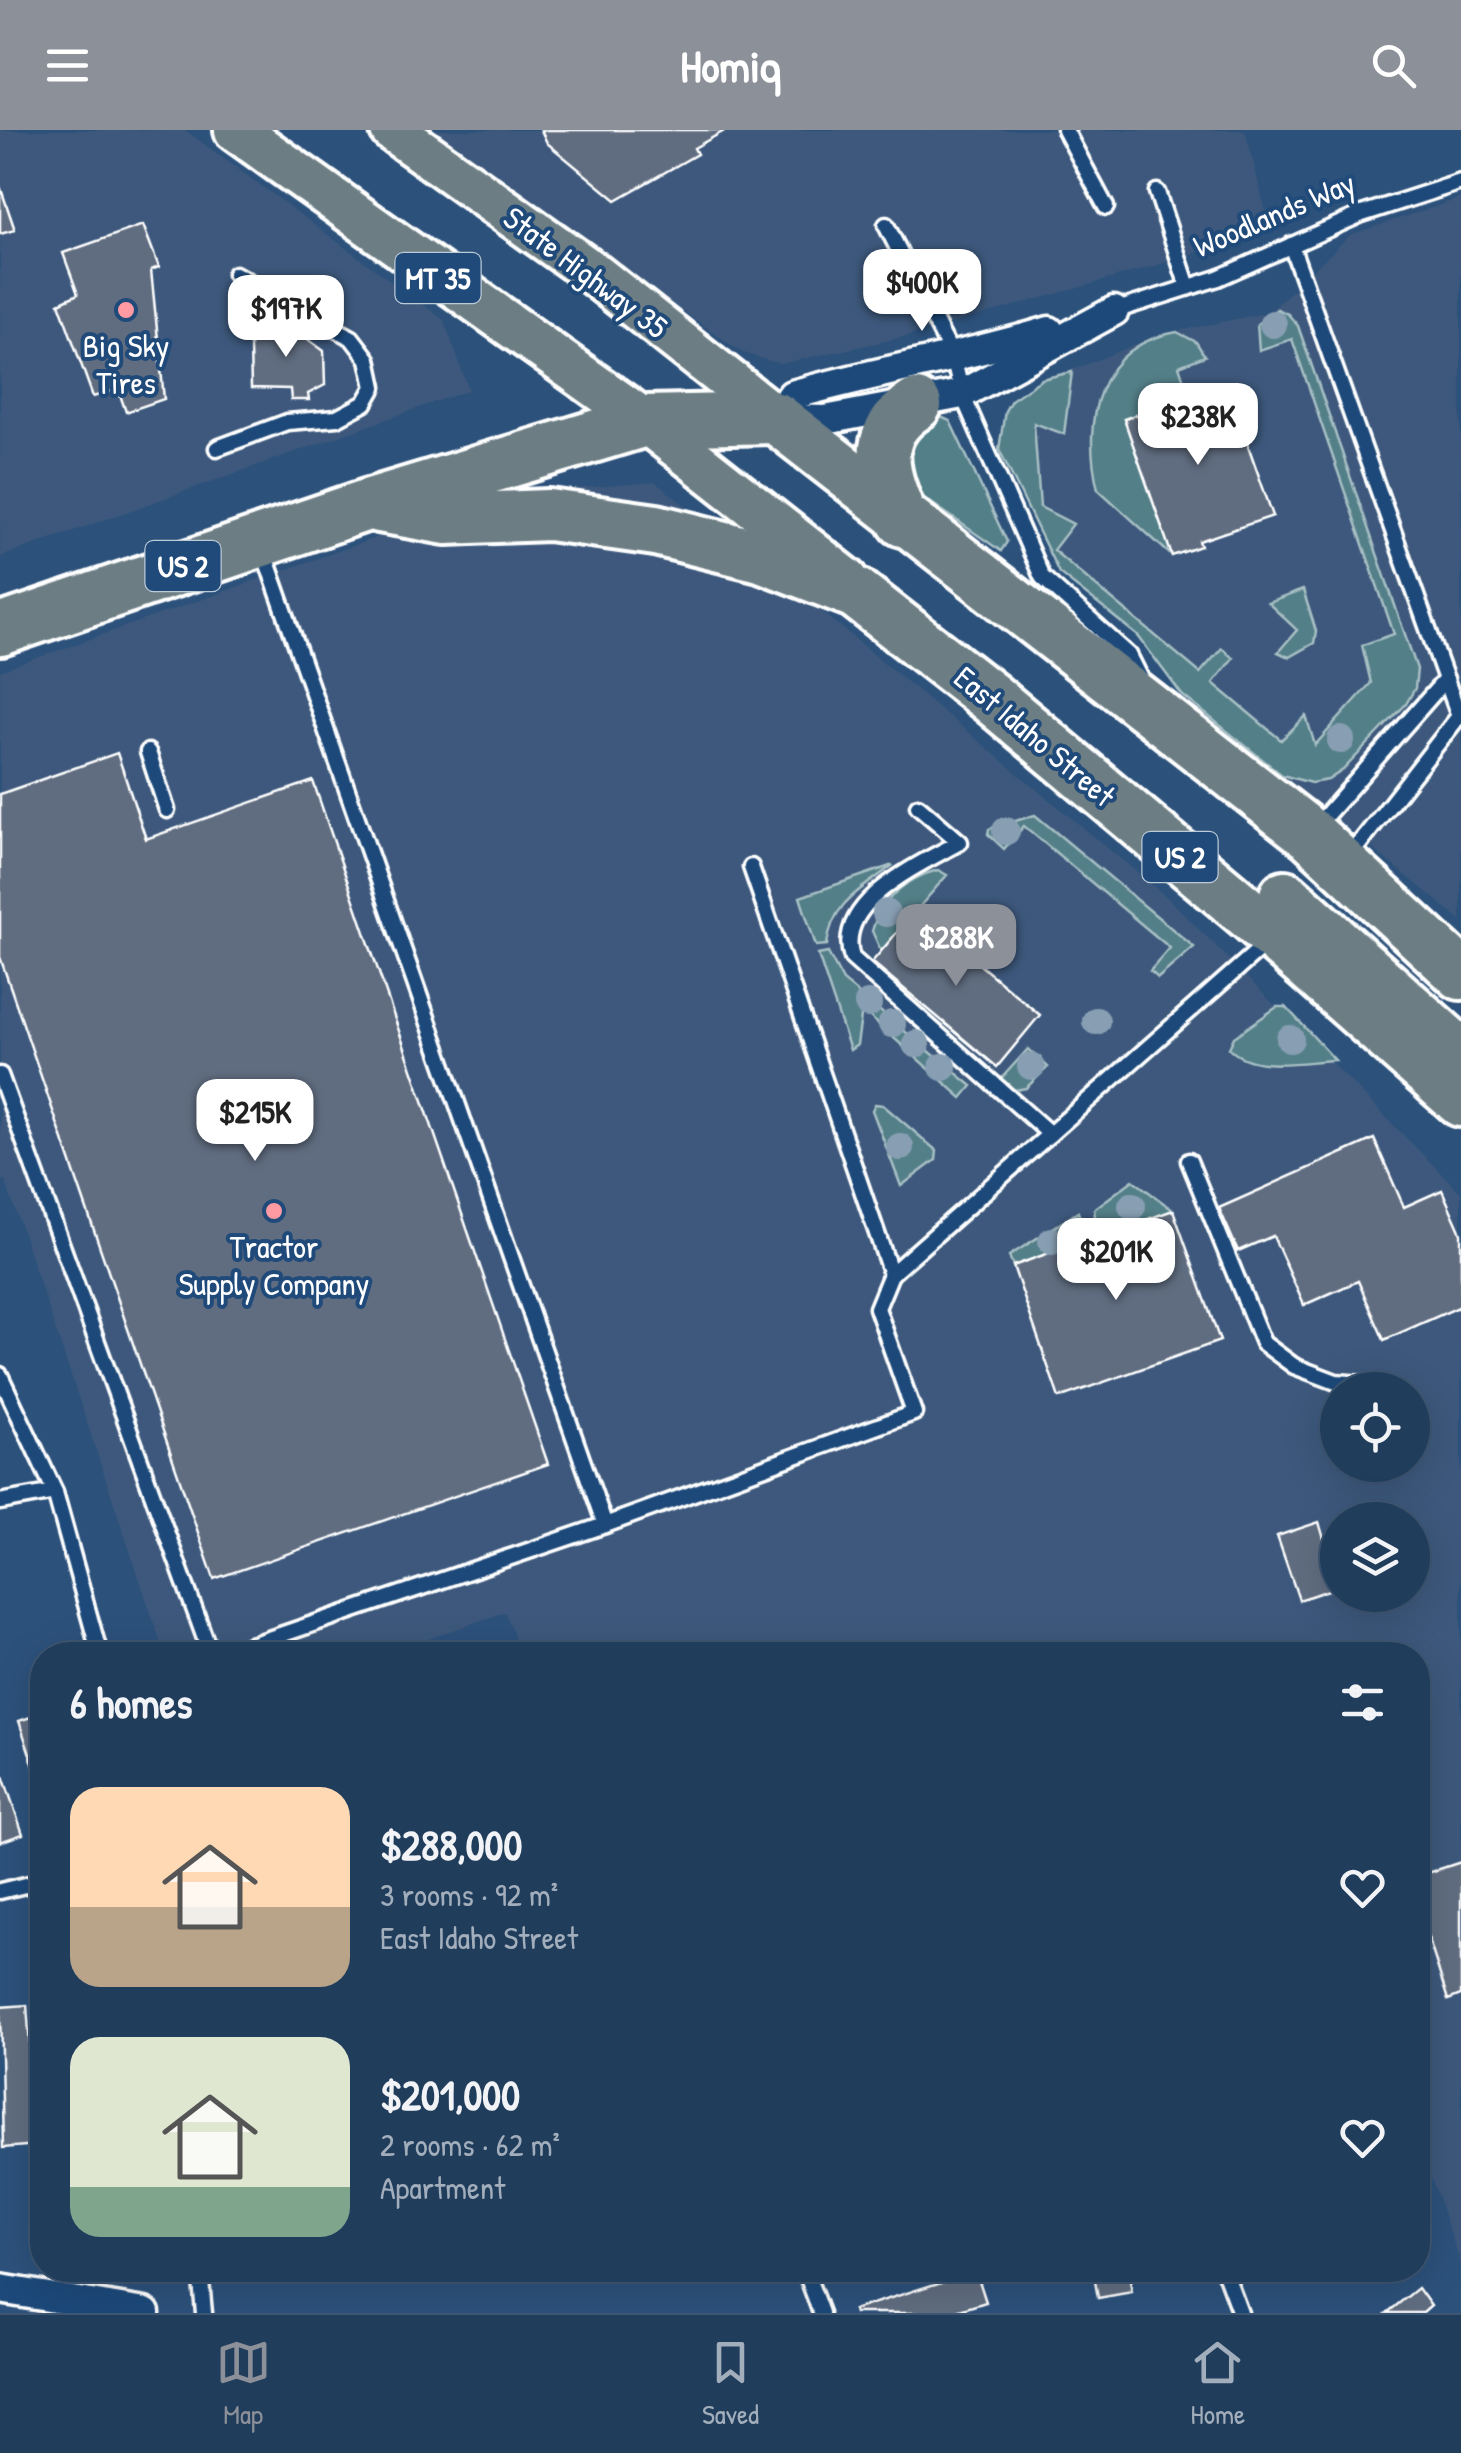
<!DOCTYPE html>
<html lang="en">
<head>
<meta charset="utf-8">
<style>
	:root { --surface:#213d5c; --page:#294462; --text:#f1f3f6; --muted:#a2aebb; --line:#3e5672; --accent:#8c9099 }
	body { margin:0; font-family:"Patrick Hand",sans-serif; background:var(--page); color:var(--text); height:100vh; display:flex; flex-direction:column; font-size:38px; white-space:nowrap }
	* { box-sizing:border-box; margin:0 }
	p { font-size:32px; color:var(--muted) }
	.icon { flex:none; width:55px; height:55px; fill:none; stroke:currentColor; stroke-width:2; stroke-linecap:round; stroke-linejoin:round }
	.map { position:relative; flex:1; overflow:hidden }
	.sheet { position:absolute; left:30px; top:1512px; width:1400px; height:640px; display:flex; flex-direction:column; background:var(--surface); border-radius:40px; box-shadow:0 10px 40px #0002,0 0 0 2px var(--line) }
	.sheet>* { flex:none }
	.buttons { position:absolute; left:1320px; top:1242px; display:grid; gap:20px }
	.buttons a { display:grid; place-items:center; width:110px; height:110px; border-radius:50%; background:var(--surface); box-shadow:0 10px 40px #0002,0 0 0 2px var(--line); font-size:50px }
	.price { position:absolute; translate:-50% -85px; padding:0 22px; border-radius:20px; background:#fff; color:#222; font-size:32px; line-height:65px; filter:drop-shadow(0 2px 5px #0008) }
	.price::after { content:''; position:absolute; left:50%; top:60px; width:30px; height:22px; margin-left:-15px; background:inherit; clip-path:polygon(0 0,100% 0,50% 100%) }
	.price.selected { background:var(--accent); color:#fff }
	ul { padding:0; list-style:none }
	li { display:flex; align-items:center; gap:30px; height:250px; padding:0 40px }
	li span { display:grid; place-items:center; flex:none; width:280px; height:200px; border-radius:30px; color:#555 }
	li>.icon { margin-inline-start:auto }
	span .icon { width:120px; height:120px; fill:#fffc; stroke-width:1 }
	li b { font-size:42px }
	h2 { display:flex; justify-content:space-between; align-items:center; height:120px; padding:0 40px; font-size:42px }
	header { display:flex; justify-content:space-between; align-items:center; height:130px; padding:0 40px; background:var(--accent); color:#fff; font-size:45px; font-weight:700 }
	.dock { display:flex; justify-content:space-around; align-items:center; height:140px; border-top:2px solid var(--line); background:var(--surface); font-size:28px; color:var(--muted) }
	.dock a { display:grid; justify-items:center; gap:5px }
	.dock .selected { color:var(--accent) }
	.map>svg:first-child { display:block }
</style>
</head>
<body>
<header><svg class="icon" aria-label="menu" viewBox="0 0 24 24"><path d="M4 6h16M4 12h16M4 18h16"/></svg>Homiq<svg class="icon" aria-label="search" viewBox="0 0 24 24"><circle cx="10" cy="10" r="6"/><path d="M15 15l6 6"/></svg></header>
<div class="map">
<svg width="1461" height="2183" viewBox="0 0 1461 2183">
	<rect width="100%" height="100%" fill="#2c517b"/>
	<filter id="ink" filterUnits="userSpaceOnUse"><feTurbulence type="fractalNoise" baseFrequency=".01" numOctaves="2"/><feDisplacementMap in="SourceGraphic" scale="20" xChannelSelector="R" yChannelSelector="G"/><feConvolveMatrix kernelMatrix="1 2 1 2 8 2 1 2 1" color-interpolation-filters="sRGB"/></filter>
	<g filter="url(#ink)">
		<g fill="#3c597c" fill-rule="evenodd">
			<path d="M 0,0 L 185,0 L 444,190 L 469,260 L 0,427 Z"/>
			<path d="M 421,0 L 1245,0 L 1270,98 L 1152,137 L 908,206 L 780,234 L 743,223 Z"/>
			<path d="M 1461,68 L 1461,790 L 1182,565 L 1138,506 L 1059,443 L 999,319 L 1005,281 L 1023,260 L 1159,205 L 1269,182 L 1350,105 Z"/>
			<path d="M 655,352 L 812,473 L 1168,768 L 1461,1063 L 1461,2135 L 1418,2009 L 1418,1525 L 521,1525 L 505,1482 L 383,1525 L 165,1525 L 5,1050 L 0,1051 L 0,541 L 496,365 ZM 1338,1260 L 1412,1260 L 1412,1335 L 1338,1335 ZM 1338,1390 L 1412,1390 L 1412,1465 L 1338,1465 Z"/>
		</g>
		<g fill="#527f88" stroke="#a8bfc4" stroke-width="2.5">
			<path d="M 1277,179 L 1288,184 L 1298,196 L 1417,539 L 1415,558 L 1406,574 L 1343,640 L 1328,650 L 1311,653 L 1282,645 L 1182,565 L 1138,506 L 1059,443 L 999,319 L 1005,281 L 1011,270 L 1042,249 L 1072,242 L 1064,304 L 1034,293 L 1040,377 L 1073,394 L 1053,420 L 1200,543 L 1222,518 L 1233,528 L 1213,553 L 1281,610 L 1306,586 L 1315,615 L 1371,553 L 1362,515 L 1394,504 L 1292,209 L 1259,220 L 1257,194 Z"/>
			<path d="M 1177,202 L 1196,212 L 1205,226 L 1179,236 L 1189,266 L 1124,289 L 1172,426 L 1098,359 C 1081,290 1098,215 1177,202 Z"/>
			<path d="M 936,285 L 950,291 L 1007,412 L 1001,421 L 917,363 L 911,352 L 907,315 Z"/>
			<path d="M 1303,460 L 1316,501 L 1314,513 L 1289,527 L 1278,522 L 1297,500 L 1268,473 Z"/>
			<path d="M 1035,685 L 1194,817 L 1158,848 L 1150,841 L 1170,818 L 1024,696 L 1004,719 L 988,704 L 989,699 Z"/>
			<path d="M 893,735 C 863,759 832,771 827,815 L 816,816 L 800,767 Z"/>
			<path d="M 938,740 L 947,745 L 881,821 L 872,801 C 880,770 906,748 938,740 Z"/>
			<path d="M 828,823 L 843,851 L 972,956 L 962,968 L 862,880 L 857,915 L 850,920 L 818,825 Z"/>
			<path d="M 1277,877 L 1286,877 L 1335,930 C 1304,931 1252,943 1229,918 L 1234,907 Z"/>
			<path d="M 1028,919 L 1048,937 L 1026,958 L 1009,961 L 998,952 Z"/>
			<path d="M 875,974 L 883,975 L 937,1021 L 936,1030 L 901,1056 L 872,980 Z"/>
			<path d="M 1133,1050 L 1173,1080 L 1110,1103 L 1106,1091 L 1096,1094 L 1094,1079 Z"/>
			<path d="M 1078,1082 L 1084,1098 L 1074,1102 L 1077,1113 L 1013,1136 L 1009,1126 Z"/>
		</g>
		<g fill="#606d80" stroke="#fff" stroke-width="2.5">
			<path d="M 541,0 L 726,0 L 694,18 L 697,24 L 616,70 L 547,13 Z"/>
			<path d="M 0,56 L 15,100 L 0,104 Z"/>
			<path d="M 143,95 L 159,137 L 151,140 L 164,269 L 126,282 L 118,259 L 93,267 L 59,173 L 78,164 L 63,123 Z"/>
			<path d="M 269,181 L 324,221 L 325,255 L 308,264 L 309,270 L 291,270 L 290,259 L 251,258 L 250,215 Z"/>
			<path d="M 1226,253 L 1273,386 L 1199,411 L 1201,416 L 1172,426 L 1124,289 Z"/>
			<path d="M 117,623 L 146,709 L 313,651 L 548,1334 L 214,1449 L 0,827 L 0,664 Z"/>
			<path d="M 915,781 L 1040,885 L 997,937 L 872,832 Z"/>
			<path d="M 1374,1009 L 1404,1077 L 1442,1060 L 1461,1103 L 1461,1176 L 1384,1210 L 1358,1151 L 1304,1175 L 1273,1106 L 1238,1121 L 1219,1078 Z"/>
			<path d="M 1173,1080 L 1220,1211 L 1059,1268 L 1013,1136 L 1077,1113 L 1074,1102 L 1106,1091 L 1110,1103 Z"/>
			<path d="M 1319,1392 L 1338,1457 L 1299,1470 L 1277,1406 Z"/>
			<path d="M 42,1583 L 42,1661 L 19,1591 Z"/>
			<path d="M 0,1637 L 23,1704 L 0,1712 Z"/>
			<path d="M 1461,1732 L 1461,1865 L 1448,1870 L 1418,1776 L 1418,1746 Z"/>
			<path d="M 27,1875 L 37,2015 L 3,2018 L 0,1877 Z"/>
			<path d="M 1093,2140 L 1128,2140 L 1132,2162 L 1098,2168 Z"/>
			<path d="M 976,2141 L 986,2172 L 950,2183 L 854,2183 L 853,2180 Z"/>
			<path d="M 1418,2158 L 1431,2176 L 1423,2183 L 1387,2183 Z"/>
		</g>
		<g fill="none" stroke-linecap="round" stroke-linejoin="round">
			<defs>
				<g id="lane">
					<path d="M 1065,0 L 1106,77"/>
					<path d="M 1157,62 L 1188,157"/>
					<path d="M 886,95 L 953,227 L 962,264 L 1042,447 L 1129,525 L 1142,551"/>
					<path d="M 1291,115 L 1459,586 L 1349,727"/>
					<path d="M 1114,181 L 1218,148 L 1362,84 L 1461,52"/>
					<path d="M 217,318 L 287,292 L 337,288 L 365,273 L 374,257 L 368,229 L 352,208 L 235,144"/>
					<path d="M 263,420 L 605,1395"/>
					<path d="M 148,622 L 167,680"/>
					<path d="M 918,676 L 960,712 C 921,734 833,772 852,828 L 1050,1004"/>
					<path d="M 1314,699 L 1446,549"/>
					<path d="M 0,945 L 211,1525"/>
					<path d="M 1189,1031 L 1263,1213 L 1294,1236 L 1336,1252 L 1376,1255"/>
					<path d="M 891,1144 L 1269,811"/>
					<path d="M 0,1245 L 55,1362 L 100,1525"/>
					<path d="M 0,1372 L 55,1362"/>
					<path d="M 221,1525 L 605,1395 L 914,1283 L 877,1178 L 891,1144 L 751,737"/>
					<path d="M 0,1761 L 42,1751"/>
					<path d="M 200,2140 L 204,2183"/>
					<path d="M 805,2140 L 821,2183"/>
					<path d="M 1224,2140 L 1240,2183"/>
				</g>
				<g id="street">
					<path d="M 776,288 L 792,265 C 877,241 965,227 1049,201"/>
					<path d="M 783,289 L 825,290 L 962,264 L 1114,181"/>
					<path d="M 0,2159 L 145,2183"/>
				</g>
				<g id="primary">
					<path d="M 236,0 L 645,291 L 847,450"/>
					<path d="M 392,0 L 590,141 L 776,288"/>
				</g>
				<g id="highway">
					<path d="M 379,377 L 446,389 L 549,385 L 656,400 L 761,426 L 856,463 L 991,568 L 1250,785 L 1461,971"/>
					<path d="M 903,391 C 884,346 868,306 916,275"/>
					<path d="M 0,500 L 367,375 L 645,291 L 776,288 L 1310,704 L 1461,844"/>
					<path d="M 1285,766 L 1461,924"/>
				</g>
			</defs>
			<use href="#lane" stroke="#fff" stroke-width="21"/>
			<use href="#street" stroke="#fff" stroke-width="35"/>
			<use href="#primary" stroke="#fff" stroke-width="50"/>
			<use href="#highway" stroke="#fff" stroke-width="58"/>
			<use href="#lane" stroke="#1f4a7a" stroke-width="14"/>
			<use href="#street" stroke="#1f4a7a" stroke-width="28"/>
			<use href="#primary" stroke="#6c7e84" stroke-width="42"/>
			<use href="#highway" stroke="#6c7e84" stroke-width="50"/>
		</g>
		<g fill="#889fb3">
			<circle cx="1273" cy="194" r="14"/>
			<circle cx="1341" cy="610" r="14"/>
			<circle cx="1006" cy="701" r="14"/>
			<circle cx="886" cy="783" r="14"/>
			<circle cx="868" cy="874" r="14"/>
			<circle cx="1096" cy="891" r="14"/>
			<circle cx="892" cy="894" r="14"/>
			<circle cx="1290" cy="909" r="14"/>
			<circle cx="916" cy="914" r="14"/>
			<circle cx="1031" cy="936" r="14"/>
			<circle cx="943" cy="937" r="14"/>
			<circle cx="900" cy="1017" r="14"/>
			<circle cx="1132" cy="1076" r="14"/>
			<circle cx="1052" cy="1111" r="14"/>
		</g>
	</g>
	<g fill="#ff9aa2" stroke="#1f4a7a" stroke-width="4">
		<circle cx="126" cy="180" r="10"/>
		<circle cx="274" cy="1081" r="10"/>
	</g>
	<g text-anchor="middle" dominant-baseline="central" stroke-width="8" stroke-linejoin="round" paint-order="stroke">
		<g fill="#1f4a7a" stroke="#bcc9d7" stroke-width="2.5">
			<rect x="395.5" y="123" width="85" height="50" rx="8"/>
			<rect x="145.5" y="411" width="75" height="50" rx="8"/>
			<rect x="1142.5" y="702" width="75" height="50" rx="8"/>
		</g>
		<g font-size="30" font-weight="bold" fill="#fff">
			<text x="438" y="148">MT 35</text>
			<text x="183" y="436">US 2</text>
			<text x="1180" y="727">US 2</text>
		</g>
		<g font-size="32" fill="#fff" stroke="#1f4a7a">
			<text transform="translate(1274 84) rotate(-23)">Woodlands Way</text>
			<text transform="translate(586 142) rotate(37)">State Highway 35</text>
			<text transform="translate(1035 606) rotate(40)">East Idaho Street</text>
		</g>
		<g font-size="32" fill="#fff" stroke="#1f4a7a">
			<text x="126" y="215">Big Sky<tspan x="126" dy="37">Tires</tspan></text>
			<text x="274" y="1116">Tractor<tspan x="274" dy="37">Supply Company</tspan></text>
		</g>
	</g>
</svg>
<div class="buttons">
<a><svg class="icon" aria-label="locate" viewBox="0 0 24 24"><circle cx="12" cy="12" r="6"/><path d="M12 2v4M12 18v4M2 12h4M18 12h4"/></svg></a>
<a><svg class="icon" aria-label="layers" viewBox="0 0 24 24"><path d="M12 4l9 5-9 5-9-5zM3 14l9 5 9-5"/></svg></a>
</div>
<b class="price" style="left:922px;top:204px">$400K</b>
<b class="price" style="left:286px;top:230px">$197K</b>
<b class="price" style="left:1198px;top:338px">$238K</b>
<b class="price selected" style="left:956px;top:859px">$288K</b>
<b class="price" style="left:255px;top:1034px">$215K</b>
<b class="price" style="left:1116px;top:1173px">$201K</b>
<section class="sheet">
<h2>6 homes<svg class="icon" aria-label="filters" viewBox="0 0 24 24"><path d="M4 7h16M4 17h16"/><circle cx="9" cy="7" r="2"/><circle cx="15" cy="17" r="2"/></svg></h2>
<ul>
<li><span style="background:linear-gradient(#ffd9b3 60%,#b9a48a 0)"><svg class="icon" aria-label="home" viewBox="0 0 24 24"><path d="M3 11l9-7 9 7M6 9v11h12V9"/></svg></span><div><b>$288,000</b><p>3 rooms · 92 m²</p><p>East Idaho Street</p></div><svg class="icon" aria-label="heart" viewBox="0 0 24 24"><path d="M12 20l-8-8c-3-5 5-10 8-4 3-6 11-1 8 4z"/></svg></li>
<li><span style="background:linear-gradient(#dfe7d0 75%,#7fa58c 0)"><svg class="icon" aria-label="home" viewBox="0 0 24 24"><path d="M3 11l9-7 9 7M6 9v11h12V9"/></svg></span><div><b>$201,000</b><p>2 rooms · 62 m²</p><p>Apartment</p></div><svg class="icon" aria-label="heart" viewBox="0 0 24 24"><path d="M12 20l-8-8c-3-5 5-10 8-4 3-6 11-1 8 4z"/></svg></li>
</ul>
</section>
</div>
<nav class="dock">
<a class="selected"><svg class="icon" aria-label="map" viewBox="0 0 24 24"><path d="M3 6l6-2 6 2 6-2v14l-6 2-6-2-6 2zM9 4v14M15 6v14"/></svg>Map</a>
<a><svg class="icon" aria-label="saved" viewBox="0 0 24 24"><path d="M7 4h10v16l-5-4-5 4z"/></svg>Saved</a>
<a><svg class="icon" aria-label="home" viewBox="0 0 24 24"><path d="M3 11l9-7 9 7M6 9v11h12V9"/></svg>Home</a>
</nav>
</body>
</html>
